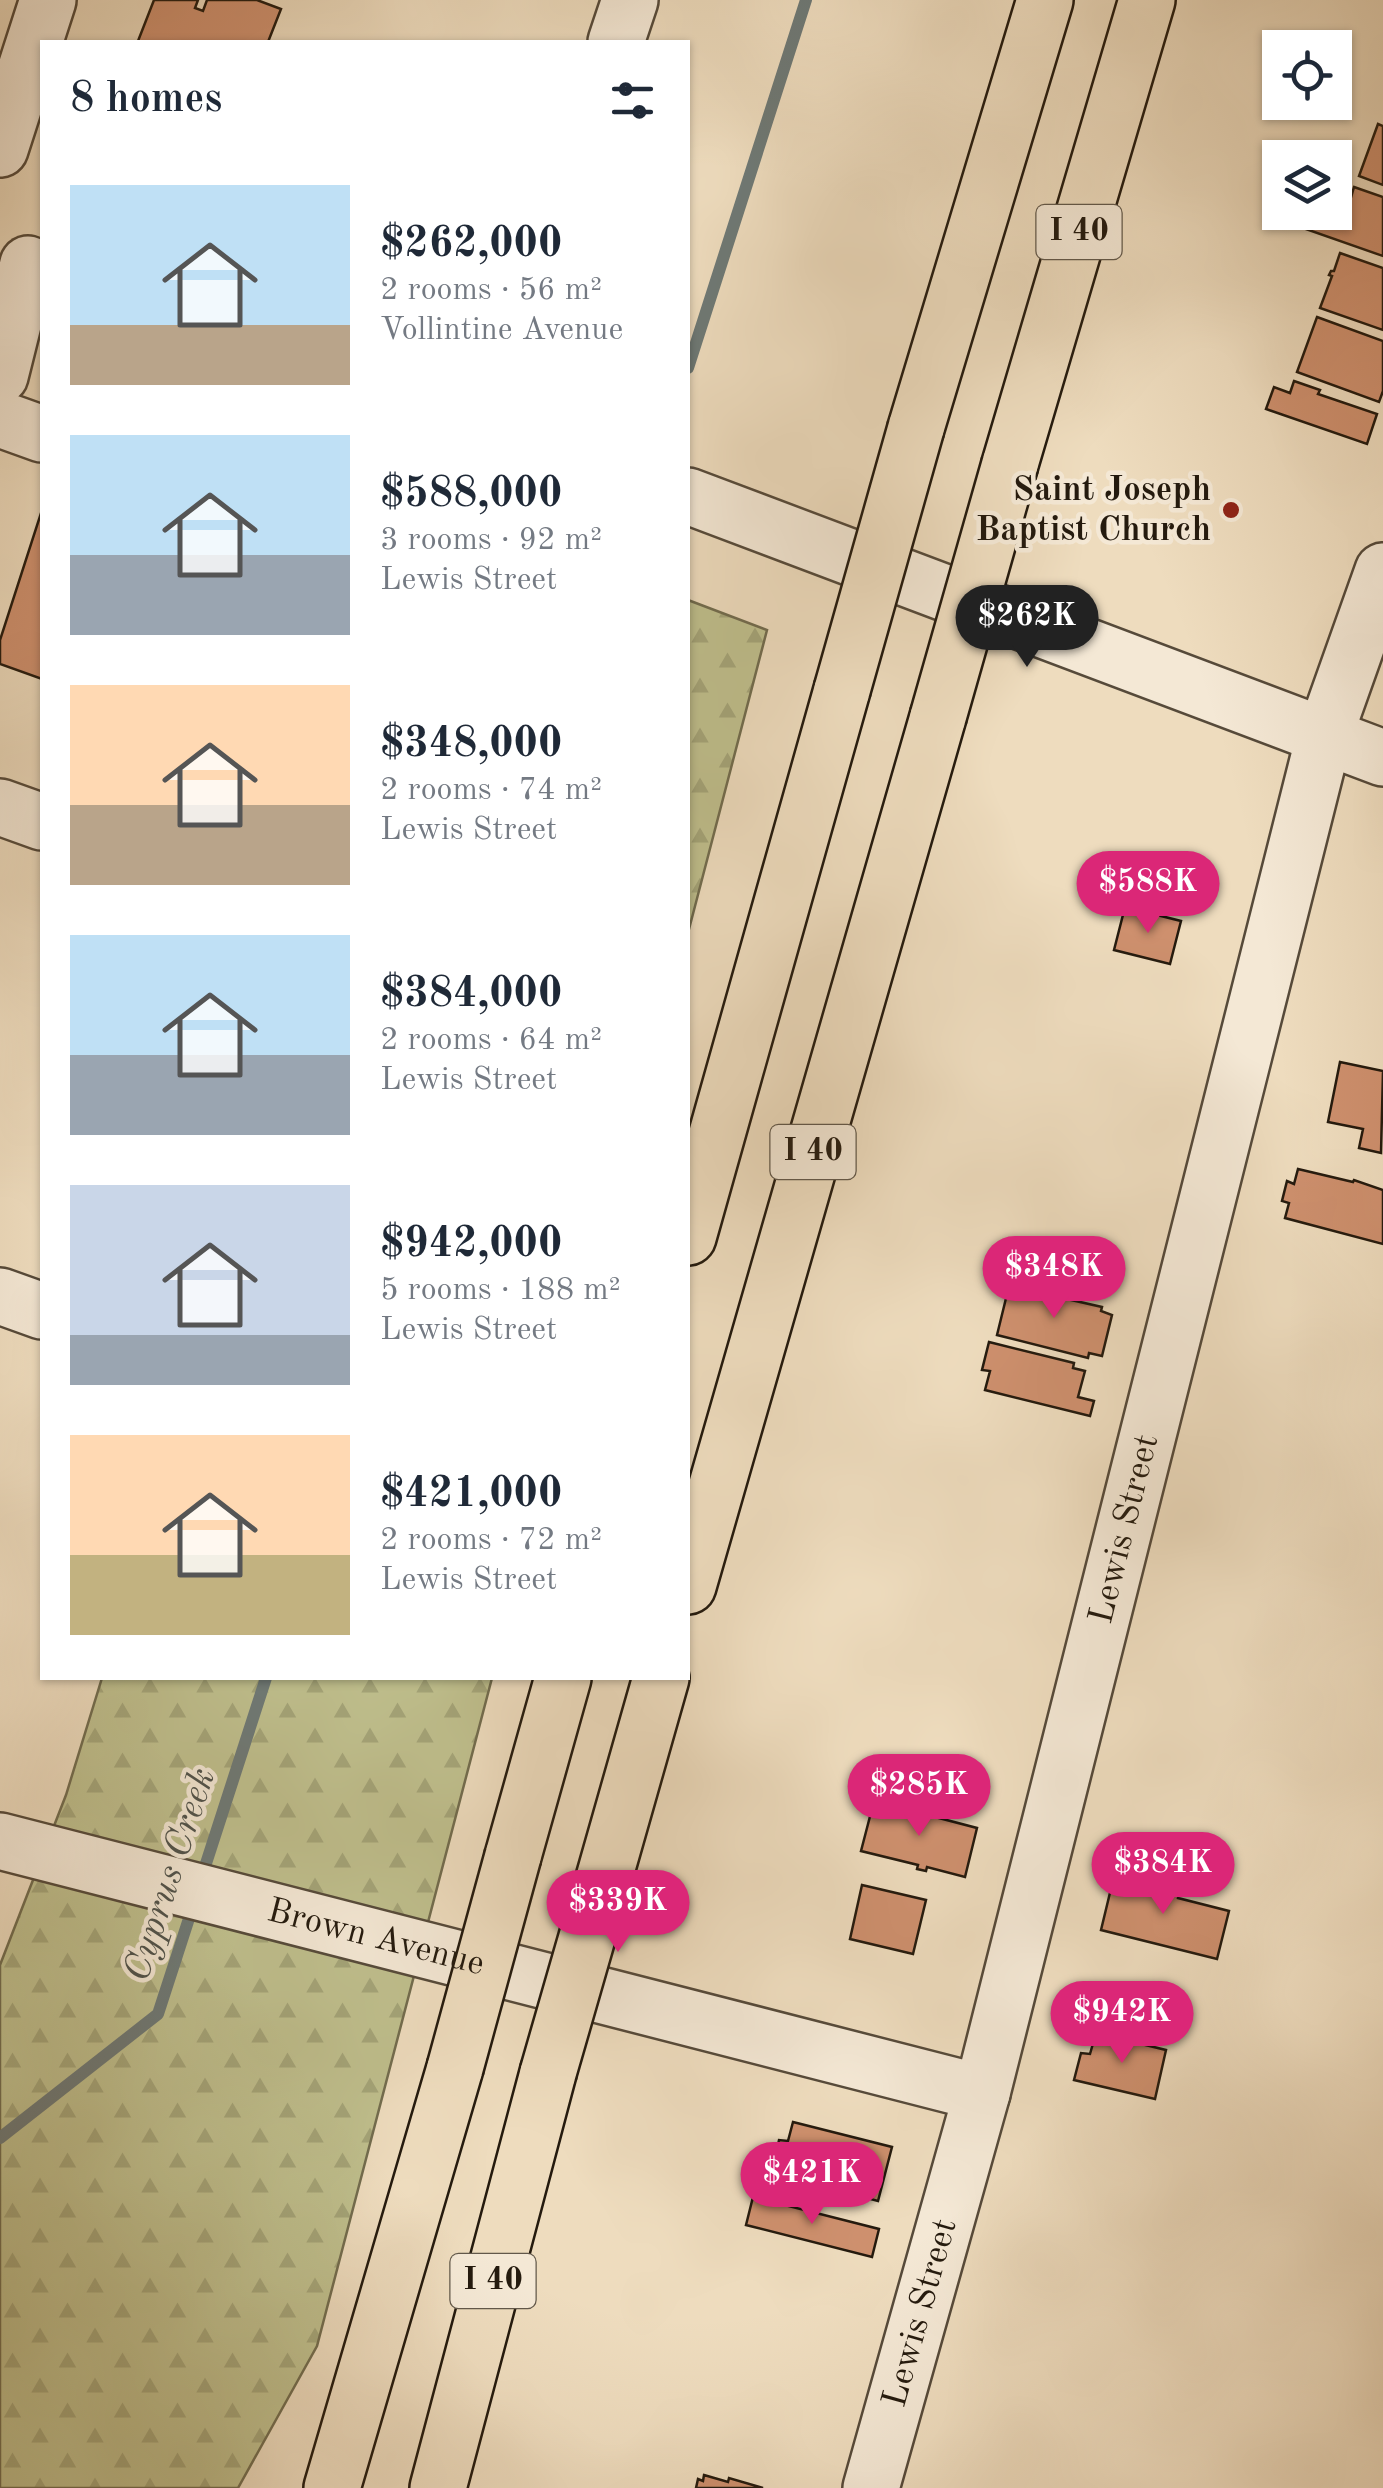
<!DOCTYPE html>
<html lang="en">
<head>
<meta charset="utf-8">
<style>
	:root { --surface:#fff; --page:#f2f2f3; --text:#1f2937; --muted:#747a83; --accent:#db2777 }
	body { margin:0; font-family:"Old Standard TT",serif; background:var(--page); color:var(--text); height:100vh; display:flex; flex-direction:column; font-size:38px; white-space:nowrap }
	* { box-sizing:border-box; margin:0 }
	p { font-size:32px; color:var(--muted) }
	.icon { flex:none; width:55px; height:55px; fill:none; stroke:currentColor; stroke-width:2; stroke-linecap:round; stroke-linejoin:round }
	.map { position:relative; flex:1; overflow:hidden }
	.details { position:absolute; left:40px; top:40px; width:650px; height:1640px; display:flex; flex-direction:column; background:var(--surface); border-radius:0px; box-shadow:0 2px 8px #0004 }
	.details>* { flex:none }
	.tools { position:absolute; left:1262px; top:30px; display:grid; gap:20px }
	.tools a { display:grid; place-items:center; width:90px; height:90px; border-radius:0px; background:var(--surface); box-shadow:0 2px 8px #0004; font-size:50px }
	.price { position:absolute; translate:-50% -85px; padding:0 22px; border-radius:35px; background:var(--accent); color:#fff; font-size:32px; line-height:65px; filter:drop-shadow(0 2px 5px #0008) }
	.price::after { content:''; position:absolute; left:50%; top:60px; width:30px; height:22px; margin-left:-15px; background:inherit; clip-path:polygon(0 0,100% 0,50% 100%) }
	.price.on { background:#222; color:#fff }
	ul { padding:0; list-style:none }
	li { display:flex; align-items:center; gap:30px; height:250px; padding:0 30px }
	li span { display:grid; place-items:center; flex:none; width:280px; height:200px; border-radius:0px; color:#555 }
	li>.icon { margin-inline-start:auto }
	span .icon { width:120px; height:120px; fill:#fffc; stroke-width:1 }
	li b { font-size:42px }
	h2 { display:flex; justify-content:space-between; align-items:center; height:120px; padding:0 30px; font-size:42px }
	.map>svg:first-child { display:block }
</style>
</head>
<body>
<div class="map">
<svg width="1383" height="2488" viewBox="0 0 1383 2488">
	<defs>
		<pattern id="forest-firs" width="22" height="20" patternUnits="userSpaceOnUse" patternTransform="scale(2.5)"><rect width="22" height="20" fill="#bfbf8d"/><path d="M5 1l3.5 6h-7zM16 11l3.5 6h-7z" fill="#a4a478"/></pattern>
	</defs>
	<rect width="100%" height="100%" fill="#eedcbe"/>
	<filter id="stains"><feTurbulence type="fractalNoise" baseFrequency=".002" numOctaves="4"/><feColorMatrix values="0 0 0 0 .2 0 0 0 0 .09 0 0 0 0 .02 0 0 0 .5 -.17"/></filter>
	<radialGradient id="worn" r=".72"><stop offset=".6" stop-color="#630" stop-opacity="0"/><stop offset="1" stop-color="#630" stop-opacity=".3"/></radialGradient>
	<g fill="url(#forest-firs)" stroke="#726c4e" stroke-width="2.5">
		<path d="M 688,600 L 767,630 L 688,933 Z"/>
		<path d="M 102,1678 L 492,1678 L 317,2346 L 238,2488 L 0,2488 L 0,1965 L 66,1795 Z"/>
	</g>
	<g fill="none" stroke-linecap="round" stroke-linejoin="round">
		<g stroke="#6e7976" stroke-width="12">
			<path d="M 688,368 L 806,0"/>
			<path d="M 201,1879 L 266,1678"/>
			<path d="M 0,2138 L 158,2014 L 194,1903"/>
		</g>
	</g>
	<g fill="#ce906e" stroke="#241a0e" stroke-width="2.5">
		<path d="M 154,0 L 198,0 L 195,8 L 203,11 L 207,0 L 257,0 L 281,9 L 268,42 L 143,42 L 138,41 Z"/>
		<path d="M 1378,124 L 1383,126 L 1383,185 L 1359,176 Z"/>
		<path d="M 1354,187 L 1383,197 L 1383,256 L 1300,227 L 1305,212 L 1335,212 L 1335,196 L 1350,201 Z"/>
		<path d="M 1340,253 L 1383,268 L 1383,330 L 1320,308 L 1332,276 L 1329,275 L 1331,271 L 1334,271 Z"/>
		<path d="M 1317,317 L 1383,341 L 1383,391 L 1379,402 L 1297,372 Z"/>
		<path d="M 1294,381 L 1320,390 L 1318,394 L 1377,414 L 1367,444 L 1266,409 L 1274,387 L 1290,393 Z"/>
		<path d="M 41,513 L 42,514 L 42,679 L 0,664 L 0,640 Z"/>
		<path d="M 1125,907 L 1181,921 L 1170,964 L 1114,950 Z"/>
		<path d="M 1340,1062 L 1383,1071 L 1381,1153 L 1359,1148 L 1363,1129 L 1328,1122 Z"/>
		<path d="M 1298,1169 L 1353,1182 L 1354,1180 L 1383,1190 L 1383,1244 L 1285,1218 L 1289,1203 L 1282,1201 L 1287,1181 L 1294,1184 Z"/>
		<path d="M 1010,1282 L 1068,1296 L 1067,1299 L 1102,1307 L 1101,1311 L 1112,1315 L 1102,1356 L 1089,1353 L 1088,1358 L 997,1335 Z"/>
		<path d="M 989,1342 L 1074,1363 L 1073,1368 L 1085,1371 L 1078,1397 L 1094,1401 L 1090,1416 L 985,1390 L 990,1371 L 982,1370 Z"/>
		<path d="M 874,1801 L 977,1828 L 965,1877 L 927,1867 L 926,1871 L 917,1869 L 918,1865 L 861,1851 Z"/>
		<path d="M 1115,1872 L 1180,1888 L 1178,1898 L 1229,1911 L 1217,1959 L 1101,1930 Z"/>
		<path d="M 862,1885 L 926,1900 L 913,1954 L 850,1939 Z"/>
		<path d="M 1096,2033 L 1166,2050 L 1155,2099 L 1074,2080 L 1081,2053 L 1090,2054 Z"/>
		<path d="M 793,2122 L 892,2147 L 878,2201 L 779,2175 L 782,2162 L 775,2159 L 779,2140 L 788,2141 Z"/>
		<path d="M 753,2197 L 879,2229 L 872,2257 L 746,2225 Z"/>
		<path d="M 704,2475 L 728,2482 L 729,2478 L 763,2488 L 696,2488 L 698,2479 L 703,2481 Z"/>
	</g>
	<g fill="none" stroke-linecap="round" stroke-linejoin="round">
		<defs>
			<g id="minor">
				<path d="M 616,42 L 630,0"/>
				<path d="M 0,149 L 48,0"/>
				<path d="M 0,376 L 28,264"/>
				<path d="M 0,419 L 42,434"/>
				<path d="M 688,496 L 1383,758"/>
				<path d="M 0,807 L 42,822"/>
				<path d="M 0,1296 L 42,1311"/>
				<path id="s1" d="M 0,1841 L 982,2093"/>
				<path id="s2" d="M 871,2488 L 982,2093 L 1324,737 L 1383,571"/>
			</g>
			<g id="highway">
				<path d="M 916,428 L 1045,0"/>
				<path d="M 1010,464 L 1147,0"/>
				<path d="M 688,1237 L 842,690"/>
				<path d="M 688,1586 L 938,717"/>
				<path d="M 513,1856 L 563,1678"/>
				<path d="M 603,1882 L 661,1678"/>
				<path d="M 332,2488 L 455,2068"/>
				<path d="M 438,2488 L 548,2073"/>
			</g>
		</defs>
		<use href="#minor" stroke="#564a3a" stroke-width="60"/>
		<use href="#highway" stroke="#241a0e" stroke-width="60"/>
		<use href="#minor" stroke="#f4e8d5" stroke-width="55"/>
		<use href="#highway" stroke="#eedcbe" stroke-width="55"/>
		<defs>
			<g id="highway-bridge">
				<path d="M 842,690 L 916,428"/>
				<path d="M 938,717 L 1010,464"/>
				<path d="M 455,2068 L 513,1856"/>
				<path d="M 548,2073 L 603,1882"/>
			</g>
		</defs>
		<use href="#highway-bridge" stroke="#241a0e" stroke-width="60" stroke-linecap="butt"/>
		<use href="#highway-bridge" stroke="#eedcbe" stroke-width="55"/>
	</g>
	<circle fill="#8f2418" stroke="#f4e8d5" stroke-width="4" cx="1231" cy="510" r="10"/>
	<g text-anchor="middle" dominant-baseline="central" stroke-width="9" stroke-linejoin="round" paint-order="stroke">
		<g fill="#f4e8d5" stroke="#62584a" stroke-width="2.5">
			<rect x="1036.5" y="205" width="85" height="54" rx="8"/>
			<rect x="770.5" y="1125" width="85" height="54" rx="8"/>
			<rect x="450.5" y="2254" width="85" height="54" rx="8"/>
		</g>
		<g font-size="32" font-weight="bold" fill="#241a0e">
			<text x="1079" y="232">I 40</text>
			<text x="813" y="1152">I 40</text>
			<text x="493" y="2281">I 40</text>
		</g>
		<g font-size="35" font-weight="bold" fill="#241a0e" stroke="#f4e8d5" text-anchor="end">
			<text x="1211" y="490">Saint Joseph<tspan x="1211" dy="40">Baptist Church</tspan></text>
		</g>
		<g font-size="35" fill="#241a0e" stroke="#f4e8d5">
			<text stroke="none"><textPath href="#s2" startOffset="992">Lewis Street</textPath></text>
			<text stroke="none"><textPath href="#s1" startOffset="388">Brown Avenue</textPath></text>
			<text stroke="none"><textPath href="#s2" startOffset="182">Lewis Street</textPath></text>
		</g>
		<g font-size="38" font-style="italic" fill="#4f524b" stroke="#f4e8d5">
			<text transform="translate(171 1875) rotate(-72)">Cyprus Creek</text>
		</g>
	</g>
	<rect width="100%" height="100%" filter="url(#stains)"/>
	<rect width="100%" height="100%" fill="url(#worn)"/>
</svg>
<div class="tools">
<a><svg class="icon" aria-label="locate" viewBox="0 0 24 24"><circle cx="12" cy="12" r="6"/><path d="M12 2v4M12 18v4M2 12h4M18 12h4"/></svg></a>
<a><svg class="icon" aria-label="layers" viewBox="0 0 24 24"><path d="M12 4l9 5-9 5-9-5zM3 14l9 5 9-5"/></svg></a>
</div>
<b class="price on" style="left:1027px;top:670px">$262K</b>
<b class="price" style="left:1148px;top:936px">$588K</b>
<b class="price" style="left:1054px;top:1321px">$348K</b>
<b class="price" style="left:919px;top:1839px">$285K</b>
<b class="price" style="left:1163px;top:1917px">$384K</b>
<b class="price" style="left:618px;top:1955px">$339K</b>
<b class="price" style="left:1122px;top:2066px">$942K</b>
<b class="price" style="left:812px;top:2227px">$421K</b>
<section class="details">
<h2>8 homes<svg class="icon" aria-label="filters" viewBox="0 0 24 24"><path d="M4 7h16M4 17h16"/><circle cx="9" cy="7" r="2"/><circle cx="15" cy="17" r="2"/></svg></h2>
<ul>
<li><span style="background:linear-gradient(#bfe0f5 70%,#b9a48a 0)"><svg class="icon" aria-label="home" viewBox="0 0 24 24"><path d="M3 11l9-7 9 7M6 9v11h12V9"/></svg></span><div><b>$262,000</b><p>2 rooms · 56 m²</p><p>Vollintine Avenue</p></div></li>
<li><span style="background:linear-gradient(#bfe0f5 60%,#9aa5b1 0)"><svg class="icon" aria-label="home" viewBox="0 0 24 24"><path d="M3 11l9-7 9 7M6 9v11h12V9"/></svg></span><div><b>$588,000</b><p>3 rooms · 92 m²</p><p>Lewis Street</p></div></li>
<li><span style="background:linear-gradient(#ffd9b3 60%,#b9a48a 0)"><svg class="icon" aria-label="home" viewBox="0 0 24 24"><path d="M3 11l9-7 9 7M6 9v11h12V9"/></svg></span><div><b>$348,000</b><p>2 rooms · 74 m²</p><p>Lewis Street</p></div></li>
<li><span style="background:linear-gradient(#bfe0f5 60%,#9aa5b1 0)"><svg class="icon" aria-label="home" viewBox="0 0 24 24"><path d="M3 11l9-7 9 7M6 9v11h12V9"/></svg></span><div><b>$384,000</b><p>2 rooms · 64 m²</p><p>Lewis Street</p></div></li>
<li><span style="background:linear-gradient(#c9d6e8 75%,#9aa5b1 0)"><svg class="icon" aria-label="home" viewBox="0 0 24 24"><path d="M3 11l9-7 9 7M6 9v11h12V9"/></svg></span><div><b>$942,000</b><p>5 rooms · 188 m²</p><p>Lewis Street</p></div></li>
<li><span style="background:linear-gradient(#ffd9b3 60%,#c2b280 0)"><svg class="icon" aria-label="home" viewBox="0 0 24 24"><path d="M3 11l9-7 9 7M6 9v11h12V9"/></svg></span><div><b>$421,000</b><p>2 rooms · 72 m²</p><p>Lewis Street</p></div></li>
</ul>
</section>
</div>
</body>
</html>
